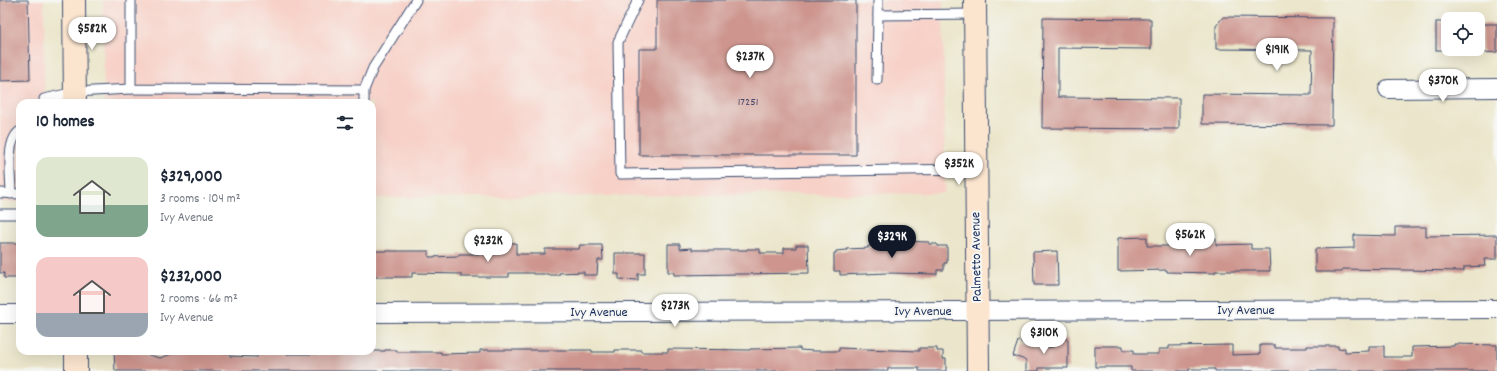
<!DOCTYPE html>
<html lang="en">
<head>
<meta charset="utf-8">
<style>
	:root { --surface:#fff; --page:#f2f2f3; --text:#1f2937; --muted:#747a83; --accent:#111827 }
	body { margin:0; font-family:Dekko,sans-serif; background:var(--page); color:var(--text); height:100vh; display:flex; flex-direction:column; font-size:15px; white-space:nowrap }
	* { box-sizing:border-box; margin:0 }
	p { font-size:13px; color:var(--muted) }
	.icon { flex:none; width:22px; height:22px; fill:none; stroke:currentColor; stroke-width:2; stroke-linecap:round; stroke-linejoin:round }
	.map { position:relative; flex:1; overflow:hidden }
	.side { position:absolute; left:16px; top:99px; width:360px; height:256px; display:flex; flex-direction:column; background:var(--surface); border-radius:12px; box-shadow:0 4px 16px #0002 }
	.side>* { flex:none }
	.buttons { position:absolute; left:1441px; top:12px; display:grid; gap:8px }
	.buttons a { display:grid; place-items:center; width:44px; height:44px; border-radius:8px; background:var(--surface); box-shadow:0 4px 16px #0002; font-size:20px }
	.price { position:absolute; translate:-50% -34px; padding:0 9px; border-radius:14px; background:#fff; color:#222; font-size:13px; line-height:26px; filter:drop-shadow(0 1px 2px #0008) }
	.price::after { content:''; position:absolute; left:50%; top:24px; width:12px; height:9px; margin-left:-6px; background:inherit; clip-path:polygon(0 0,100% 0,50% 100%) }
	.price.selected { background:var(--accent); color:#fff }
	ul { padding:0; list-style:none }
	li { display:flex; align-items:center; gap:12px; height:100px; padding:0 20px }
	li span { display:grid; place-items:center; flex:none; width:112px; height:80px; border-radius:12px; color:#555 }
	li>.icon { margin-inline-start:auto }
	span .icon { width:48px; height:48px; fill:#fffc; stroke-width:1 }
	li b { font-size:17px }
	h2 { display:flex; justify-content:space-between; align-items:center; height:48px; padding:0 20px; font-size:17px }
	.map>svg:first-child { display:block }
</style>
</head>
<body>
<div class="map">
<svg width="1497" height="371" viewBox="0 0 1497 371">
	<rect width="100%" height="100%" fill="#f6f6f2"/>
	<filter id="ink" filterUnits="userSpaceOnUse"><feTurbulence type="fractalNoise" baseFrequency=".025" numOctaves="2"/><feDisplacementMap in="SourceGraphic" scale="8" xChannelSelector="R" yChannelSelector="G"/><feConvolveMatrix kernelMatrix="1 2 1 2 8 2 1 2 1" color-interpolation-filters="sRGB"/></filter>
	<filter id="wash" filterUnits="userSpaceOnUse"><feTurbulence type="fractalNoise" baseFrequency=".012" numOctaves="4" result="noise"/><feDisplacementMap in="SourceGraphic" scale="16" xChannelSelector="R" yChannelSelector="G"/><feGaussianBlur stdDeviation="0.9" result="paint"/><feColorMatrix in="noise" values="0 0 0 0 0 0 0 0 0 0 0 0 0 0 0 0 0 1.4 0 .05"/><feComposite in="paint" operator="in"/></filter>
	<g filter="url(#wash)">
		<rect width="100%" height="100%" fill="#ebe6cb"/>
		<g fill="#f7d1c8">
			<path d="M 0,0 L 44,0 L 45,103 L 20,103 L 20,202 L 0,202 Z"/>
			<path d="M 103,0 L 943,0 L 945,193 L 372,198 L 372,103 L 104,103 Z"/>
		</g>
		<g id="blocks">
			<g fill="#cd958e">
				<path d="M 0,0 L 28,0 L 30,80 L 0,81 Z"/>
				<path d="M 657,0 L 856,0 L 856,155 L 639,155 L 639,49 L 657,49 Z"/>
				<path d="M 1223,17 L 1333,18 L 1332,125 L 1202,124 L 1202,94 L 1311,95 L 1312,50 L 1216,49 L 1216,26 Z"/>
				<path d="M 1043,18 L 1151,19 L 1151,49 L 1058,48 L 1058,97 L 1179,98 L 1179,129 L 1042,128 Z"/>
				<rect x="1436" y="22" width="12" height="28"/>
				<path d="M 1481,24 L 1497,24 L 1497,52 L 1482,53 Z"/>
				<path d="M 1395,227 L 1426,227 L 1426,236 L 1497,235 L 1497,259 L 1484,259 L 1485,266 L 1464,267 L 1464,271 L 1342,269 L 1342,272 L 1315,272 L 1315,249 L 1354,248 L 1354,235 L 1395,236 Z"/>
				<path d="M 1147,237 L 1147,246 L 1180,246 L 1180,238 L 1216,238 L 1216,245 L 1251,244 L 1251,249 L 1269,249 L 1270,271 L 1215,271 L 1215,273 L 1167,272 L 1167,270 L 1118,271 L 1118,238 Z"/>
				<path d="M 899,241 L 929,242 L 929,244 L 937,244 L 938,246 L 947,246 L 947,263 L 944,263 L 944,270 L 937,270 L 937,274 L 887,273 L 840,275 L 840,271 L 834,271 L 834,253 L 836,253 L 836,251 L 847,250 L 846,249 L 868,248 L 868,246 L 872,246 L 872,242 Z"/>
				<path d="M 0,243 L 20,243 L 20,278 L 4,278 L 4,273 L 0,273 Z"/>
				<path d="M 501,243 L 516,243 L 516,254 L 545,254 L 545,249 L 579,249 L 580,245 L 602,245 L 603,260 L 598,260 L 597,275 L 584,275 L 584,272 L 559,273 L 559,275 L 548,275 L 548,274 L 533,274 L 533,273 L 509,273 L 509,277 L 461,277 L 461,274 L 412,273 L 412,277 L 372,277 L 372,251 L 429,251 L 429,257 L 459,256 L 459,254 L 496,254 L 496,252 L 501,252 Z"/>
				<path d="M 668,244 L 680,244 L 680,249 L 692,248 L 692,250 L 747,250 L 747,249 L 760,249 L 760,253 L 784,253 L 784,248 L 796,248 L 796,245 L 808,245 L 809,273 L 674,275 L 674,272 L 668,272 Z"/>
				<path d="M 1057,251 L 1058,285 L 1034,285 L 1033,252 Z"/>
				<path d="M 615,253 L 645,253 L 645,274 L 638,274 L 638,280 L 619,279 L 619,274 L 615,274 Z"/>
				<path d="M 1053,339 L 1068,339 L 1068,368 L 1039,368 L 1039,371 L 1026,371 L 1026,360 L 1013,356 L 1018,341 L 1037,347 L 1053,347 Z"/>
				<path d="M 1454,344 L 1497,345 L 1497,371 L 1215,371 L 1215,369 L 1189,369 L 1189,371 L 1131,371 L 1131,367 L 1095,367 L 1095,346 L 1123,346 L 1123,350 L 1134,350 L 1134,354 L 1159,354 L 1159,349 L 1169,349 L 1169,346 L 1232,345 L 1232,355 L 1260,354 L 1260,345 L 1275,345 L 1275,348 L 1307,348 L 1307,346 L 1338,346 L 1338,349 L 1345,348 L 1345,352 L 1369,351 L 1369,346 L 1384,346 L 1384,357 L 1412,357 L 1412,347 L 1454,346 Z"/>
				<path d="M 800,348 L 800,350 L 814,351 L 839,351 L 839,348 L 919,351 L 919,348 L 937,348 L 937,351 L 943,351 L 943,359 L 946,359 L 946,371 L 919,371 L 919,368 L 888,368 L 888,371 L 115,371 L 114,351 L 138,352 L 160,358 L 180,351 L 190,351 L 191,353 L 230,353 L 230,356 L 257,357 L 259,352 L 270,352 L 270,351 L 287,351 L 287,354 L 317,354 L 317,351 L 385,351 L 385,350 L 397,350 L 397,352 L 441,352 L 441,354 L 480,353 L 480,350 L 592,350 L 592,352 L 615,352 L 615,350 L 641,350 L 641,352 L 668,352 L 668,349 L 750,350 L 750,349 Z"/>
			</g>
		</g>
	</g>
	<g filter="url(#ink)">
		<use href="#blocks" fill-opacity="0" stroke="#3a4a6e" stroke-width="1"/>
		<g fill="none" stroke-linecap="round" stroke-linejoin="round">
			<defs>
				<g id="lane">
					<path d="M 131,0 L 131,89 L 364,90"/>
					<path d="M 638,0 L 618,42 L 620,174 L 976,169"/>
					<path d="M 878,0 L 878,15 L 975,14"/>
					<path d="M 877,80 L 878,15"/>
					<path d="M 44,99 L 75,92 L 131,89"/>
					<path d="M 364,103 L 364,90 L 373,68 L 416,0"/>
					<path d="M 0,193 L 20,194"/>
					<path d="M 11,194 C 11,177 5,141 20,131"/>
					<path d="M 0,214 L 20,214"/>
				</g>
				<g id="street">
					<path d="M 1388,89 L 1497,88"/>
					<path d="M 372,313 L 1497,309"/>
					<path d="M 0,314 L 20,314"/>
				</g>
				<g id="secondary">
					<path d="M 74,0 L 75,103"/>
					<path d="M 975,0 L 978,371"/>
					<path d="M 76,351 L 76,371"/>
				</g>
			</defs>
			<use href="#lane" stroke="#3a4a6e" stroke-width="11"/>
			<use href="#street" stroke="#3a4a6e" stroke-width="20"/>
			<use href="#secondary" stroke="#3a4a6e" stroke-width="24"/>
			<use href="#lane" stroke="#fff" stroke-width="9"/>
			<use href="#street" stroke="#fff" stroke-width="18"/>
			<use href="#secondary" stroke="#fbe5cf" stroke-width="22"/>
		</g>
	</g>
	<g text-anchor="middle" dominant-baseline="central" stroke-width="4" stroke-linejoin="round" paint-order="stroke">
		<g font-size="12" fill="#48486a">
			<text x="748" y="102">17251</text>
		</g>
		<g font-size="14" fill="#1b2f5e" stroke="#f6f6f2">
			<text transform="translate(977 257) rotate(-91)">Palmetto Avenue</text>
			<text x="1246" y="311">Ivy Avenue</text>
			<text x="923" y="312">Ivy Avenue</text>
			<text x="599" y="313">Ivy Avenue</text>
		</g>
	</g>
</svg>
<div class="buttons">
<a><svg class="icon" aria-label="locate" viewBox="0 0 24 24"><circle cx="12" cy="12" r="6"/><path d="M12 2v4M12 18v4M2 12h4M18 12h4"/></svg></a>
</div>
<b class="price" style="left:92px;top:51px">$582K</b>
<b class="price" style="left:1277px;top:72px">$191K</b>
<b class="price" style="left:750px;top:79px">$237K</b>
<b class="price" style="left:1443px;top:103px">$370K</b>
<b class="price" style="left:959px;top:186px">$352K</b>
<b class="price" style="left:1190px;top:257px">$562K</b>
<b class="price selected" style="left:892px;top:259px">$329K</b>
<b class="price" style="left:488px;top:263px">$232K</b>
<b class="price" style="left:675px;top:328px">$273K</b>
<b class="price" style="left:1044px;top:355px">$310K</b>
<section class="side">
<h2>10 homes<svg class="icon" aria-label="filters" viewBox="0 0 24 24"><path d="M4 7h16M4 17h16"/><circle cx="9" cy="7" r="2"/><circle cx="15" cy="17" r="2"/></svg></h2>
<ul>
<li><span style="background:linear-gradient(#dfe7d0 60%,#7fa58c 0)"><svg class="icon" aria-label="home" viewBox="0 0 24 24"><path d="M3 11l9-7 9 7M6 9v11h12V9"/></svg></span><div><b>$329,000</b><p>3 rooms · 104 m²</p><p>Ivy Avenue</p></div></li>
<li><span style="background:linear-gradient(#f6c9c9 70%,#9aa5b1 0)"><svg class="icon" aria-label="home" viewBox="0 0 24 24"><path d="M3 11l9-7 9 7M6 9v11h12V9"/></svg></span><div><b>$232,000</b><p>2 rooms · 66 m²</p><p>Ivy Avenue</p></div></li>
</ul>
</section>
</div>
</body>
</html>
